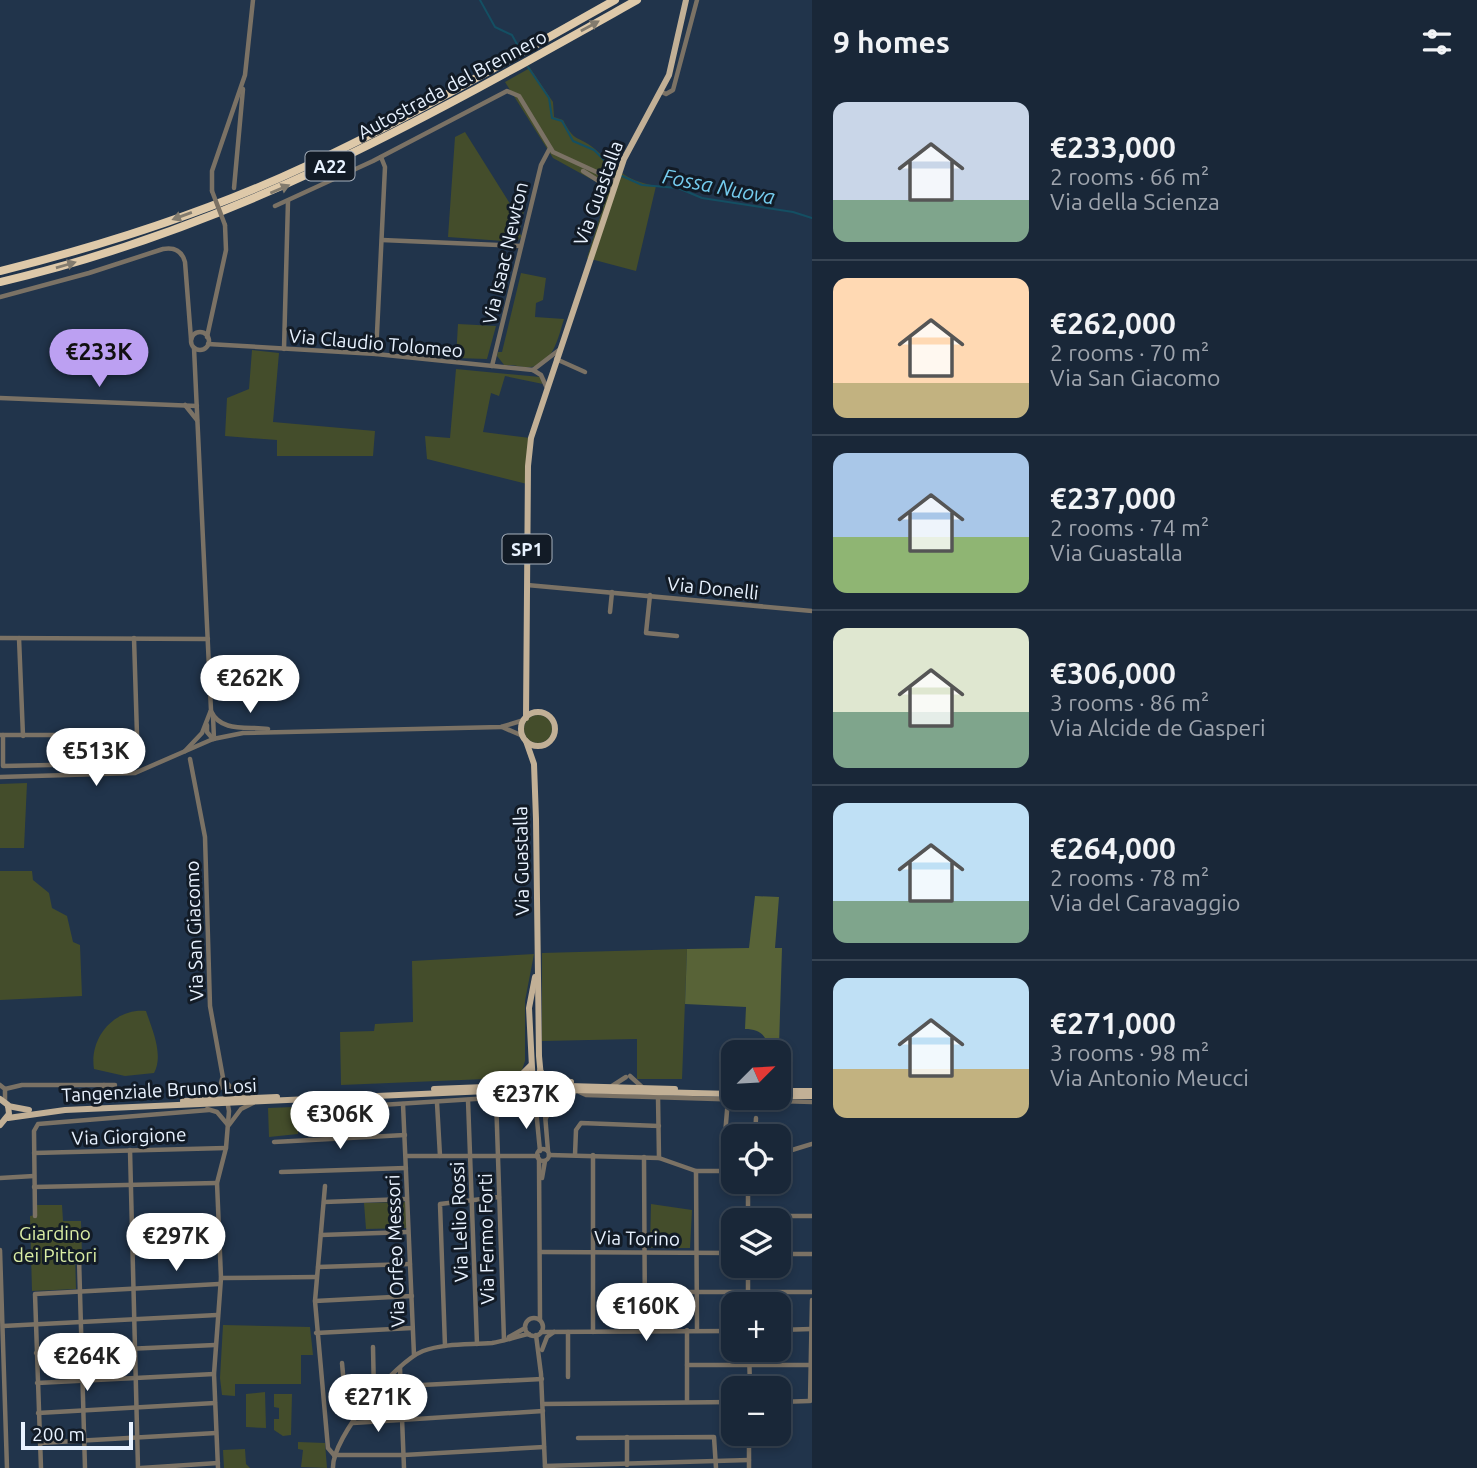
<!DOCTYPE html>
<html lang="en">
<head>
<meta charset="utf-8">
<style>
	:root { --surface:#192738; --page:#222f40; --text:#f1f3f6; --muted:#9fa5ae; --line:#374453; --accent:#bca0f2 }
	body { margin:0; font-family:Ubuntu,sans-serif; background:var(--page); color:var(--text); height:100vh; display:flex; flex-direction:column; font-size:26px; white-space:nowrap }
	* { box-sizing:border-box; margin:0 }
	p { font-size:23px; color:var(--muted) }
	.icon { flex:none; width:38px; height:38px; fill:none; stroke:currentColor; stroke-width:2; stroke-linecap:round; stroke-linejoin:round }
	.map { position:relative; flex:1; overflow:hidden }
	.side { display:flex; flex-direction:column; background:var(--surface); width:665px }
	.side>* { flex:none }
	.needle { width:46px; rotate:66deg }
	.buttons { position:absolute; left:721px; top:1040px; display:grid; gap:14px }
	.buttons a { display:grid; place-items:center; width:70px; height:70px; border-radius:14px; background:var(--surface); box-shadow:0 4px 10px #0003,0 0 0 2px var(--line); font-size:35px }
	.scale { position:absolute; left:21px; bottom:18px; width:112px; box-sizing:border-box; padding-left:7px; border:4px solid #e8f2ff; border-top:0; font-size:19px; line-height:24px; white-space:nowrap; color:#e8f2ff; -webkit-text-stroke:5px #121b26; paint-order:stroke }
	.price { position:absolute; translate:-50% -60px; padding:0 16px; border-radius:24px; background:#fff; color:#222; font-size:23px; line-height:46px; filter:drop-shadow(0 2px 4px #0008) }
	.price::after { content:''; position:absolute; left:50%; top:42px; width:21px; height:16px; margin-left:-10px; background:inherit; clip-path:polygon(0 0,100% 0,50% 100%) }
	.price.selected { background:var(--accent); color:#111 }
	ul { padding:0; list-style:none }
	li { display:flex; align-items:center; gap:21px; height:175px; padding:0 21px }
	li+li { border-top:2px solid var(--line) }
	li span { display:grid; place-items:center; flex:none; width:196px; height:140px; border-radius:14px; color:#555 }
	li>.icon { margin-inline-start:auto }
	span .icon { width:84px; height:84px; fill:#fffc; stroke-width:1 }
	li b { font-size:30px }
	h2 { display:flex; justify-content:space-between; align-items:center; height:84px; padding:0 21px; font-size:30px }
	main { display:flex; flex:1; min-height:0 }
	.map>svg:first-child { display:block }
</style>
</head>
<body>
<main>
<div class="map">
<svg width="812" height="1468" viewBox="0 0 812 1468">
	<rect width="100%" height="100%" fill="#21344b"/>
	<g fill="#444d2b">
		<path d="M 530,68 L 553,102 L 554,117 L 563,120 C 576,145 577,134 595,149 C 618,169 623,180 656,186 L 636,271 L 587,258 L 609,189 L 553,158 L 505,82 Z"/>
		<path d="M 465,132 L 514,210 L 524,211 L 519,233 L 522,236 L 517,242 L 448,237 L 455,137 Z"/>
		<path d="M 521,273 L 546,278 L 543,300 L 536,303 L 535,317 L 564,319 C 558,338 552,370 525,367 C 518,367 511,363 505,366 L 497,356 L 498,352 L 502,352 Z"/>
		<path d="M 458,324 L 496,326 L 487,359 L 456,358 Z"/>
		<path d="M 252,350 L 279,353 L 273,422 L 375,431 L 373,456 L 277,456 L 277,440 L 225,436 L 227,398 L 249,389 Z"/>
		<path d="M 456,369 L 540,377 L 543,384 L 505,376 L 499,396 L 491,393 L 483,432 L 530,438 L 527,484 L 427,459 L 425,436 L 450,438 Z"/>
		<circle cx="538" cy="729" r="14"/>
		<path d="M 27,783 L 24,848 L 0,848 L 0,784 Z"/>
		<path d="M 0,871 L 32,871 L 33,880 L 49,893 L 52,908 L 67,916 L 73,942 L 80,945 L 82,996 L 0,1000 Z"/>
		<path d="M 687,949 L 682,1079 L 637,1079 L 637,1039 L 542,1041 L 542,953 Z"/>
		<path d="M 534,954 L 525,1001 L 525,1061 L 522,1070 L 510,1078 L 341,1085 L 340,1032 L 374,1031 L 375,1024 L 413,1022 L 412,961 Z"/>
		<path d="M 146,1011 C 152,1029 164,1055 154,1073 L 125,1076 L 94,1069 C 89,1038 114,1008 146,1011 Z"/>
		<path d="M 318,1106 L 319,1117 L 298,1118 L 298,1134 L 269,1137 L 268,1108 Z"/>
		<path d="M 406,1202 L 408,1228 L 366,1229 L 364,1203 Z"/>
		<path d="M 651,1204 L 692,1210 L 690,1248 L 650,1248 Z"/>
		<path d="M 36,1205 L 62,1205 L 63,1221 L 81,1221 L 82,1255 L 75,1255 L 76,1289 L 32,1291 L 30,1216 L 36,1215 Z"/>
		<path d="M 223,1325 L 310,1327 L 313,1355 L 301,1355 L 301,1384 L 235,1384 L 235,1396 L 222,1395 L 220,1378 Z"/>
		<path d="M 265,1392 L 266,1428 L 246,1427 L 246,1394 Z"/>
		<path d="M 274,1394 L 292,1394 L 291,1435 L 283,1436 L 274,1430 L 274,1419 L 279,1419 L 279,1408 L 274,1407 Z"/>
		<path d="M 298,1442 L 325,1443 L 327,1468 L 301,1467 L 303,1450 L 298,1449 Z"/>
		<path d="M 245,1449 L 246,1464 L 250,1468 L 224,1468 L 223,1450 Z"/>
	</g>
	<path fill="#586337" d="M 755,896 L 779,897 L 775,948 L 782,948 L 779,1046 L 768,1044 C 764,1033 757,1029 745,1029 L 746,1007 L 685,1004 L 687,949 L 749,948 Z"/>
	<g fill="none" stroke-linecap="round" stroke-linejoin="round">
		<g stroke="#144f63" stroke-width="2">
			<path d="M 480,0 L 495,27 L 512,35 L 518,46"/>
			<path d="M 528,67 L 549,98 L 552,118 L 562,121 L 573,141 L 594,150 L 615,171"/>
			<path d="M 622,176 L 642,185 L 678,188 L 702,198 L 793,212 L 812,218"/>
		</g>
		<g stroke="#7b7265" stroke-width="4.5">
			<path d="M 662,92 L 666,94 L 673,90 L 697,0"/>
			<path d="M 583,171 L 613,190"/>
			<path d="M 234,188 L 243,89"/>
			<path d="M 212,191 L 212,171 L 245,75 L 253,0"/>
			<path d="M 275,206 L 373,161 L 507,91 L 519,96 L 553,152 L 616,181"/>
			<path d="M 382,240 L 521,246"/>
			<path d="M 0,297 L 89,273 L 163,249 C 174,247 182,251 185,262 L 191,339"/>
			<circle cx="200" cy="341" r="9"/>
			<path d="M 207,337 L 226,250 L 225,225"/>
			<path d="M 208,344 L 376,354 L 533,370 L 541,375 L 546,386"/>
			<path d="M 284,349 L 288,201"/>
			<path d="M 376,354 L 385,167 L 381,157"/>
			<path d="M 556,359 L 585,372"/>
			<path d="M 492,366 L 541,165 L 550,148"/>
			<path d="M 533,370 L 559,350"/>
			<path d="M 0,398 L 197,406"/>
			<path d="M 185,405 L 197,420"/>
			<path d="M 527,585 L 812,611"/>
			<path d="M 650,595 L 646,633 L 677,636"/>
			<path d="M 610,612 L 612,592"/>
			<path d="M 0,638 L 208,639"/>
			<path d="M 19,638 L 23,736"/>
			<path d="M 211,711 C 221,733 248,726 268,729"/>
			<path d="M 213,716 L 214,739"/>
			<path d="M 207,725 L 207,732 L 213,739"/>
			<path d="M 502,727 L 523,736"/>
			<path d="M 0,735 L 137,735 L 134,638"/>
			<path d="M 3,735 L 3,766 L 99,764 L 98,735"/>
			<path d="M 185,751 L 202,733 L 211,710 L 194,348"/>
			<path d="M 190,759 L 205,837 L 210,1006 L 229,1111 L 226,1148 L 217,1183 L 221,1278 L 214,1374 L 218,1468"/>
			<path d="M 0,777 L 135,773 L 213,739 L 243,733 L 501,727 L 524,720"/>
			<path d="M 630,1076 L 642,1087"/>
			<path d="M 226,1082 L 235,1092 L 247,1096"/>
			<path d="M 0,1085 L 5,1089 L 5,1102"/>
			<path d="M 612,1086 L 626,1077"/>
			<path d="M 5,1089 L 22,1085 L 115,1085"/>
			<path d="M 534,1089 L 540,1151"/>
			<path d="M 543,1090 L 548,1151"/>
			<path d="M 728,1094 L 730,1058"/>
			<path d="M 496,1097 L 504,1340"/>
			<path d="M 658,1097 L 659,1158"/>
			<path d="M 207,1099 L 220,1088 L 222,1079"/>
			<path d="M 468,1100 L 477,1344"/>
			<path d="M 437,1103 L 440,1156"/>
			<path d="M 403,1104 L 414,1355"/>
			<path d="M 96,1106 L 103,1095 L 104,1085"/>
			<path d="M 207,1109 L 217,1112 L 228,1125"/>
			<path d="M 318,1109 L 523,1096"/>
			<path d="M 546,1118 L 556,1100 L 577,1091 L 586,1095 L 812,1102"/>
			<path d="M 229,1125 L 241,1109 L 253,1103"/>
			<path d="M 755,1136 L 756,1118"/>
			<path d="M 274,1142 L 405,1135"/>
			<circle cx="543" cy="1155" r="6"/>
			<path d="M 130,1150 L 138,1468"/>
			<path d="M 34,1153 L 226,1148"/>
			<path d="M 779,1154 L 812,1144"/>
			<path d="M 549,1155 L 659,1158 L 696,1171 L 733,1171"/>
			<path d="M 575,1155 L 576,1130 L 581,1123 L 659,1126"/>
			<path d="M 406,1156 L 538,1156"/>
			<path d="M 644,1157 L 645,1331"/>
			<path d="M 539,1159 L 540,1320"/>
			<path d="M 696,1171 L 697,1330"/>
			<path d="M 722,1171 L 728,1099"/>
			<path d="M 281,1172 L 406,1168"/>
			<path d="M 0,1178 L 34,1176"/>
			<path d="M 542,1178 L 545,1161"/>
			<path d="M 748,1181 L 748,1220"/>
			<path d="M 325,1186 L 315,1301 L 328,1448 L 334,1455"/>
			<path d="M 34,1187 L 217,1183"/>
			<path d="M 324,1202 L 406,1199"/>
			<path d="M 35,1216 L 34,1131 L 38,1124 L 209,1110"/>
			<path d="M 748,1216 L 812,1216"/>
			<path d="M 132,1226 L 219,1229"/>
			<path d="M 321,1235 L 408,1232"/>
			<path d="M 0,1250 L 7,1468"/>
			<path d="M 540,1252 L 733,1253"/>
			<path d="M 133,1253 L 219,1249"/>
			<path d="M 779,1254 L 812,1254"/>
			<path d="M 79,1258 L 85,1468"/>
			<path d="M 318,1267 L 410,1264"/>
			<path d="M 221,1278 L 316,1277"/>
			<path d="M 613,1292 L 812,1292"/>
			<path d="M 315,1301 L 412,1296"/>
			<path d="M 748,1304 L 748,1265"/>
			<circle cx="534" cy="1327" r="9"/>
			<path d="M 3,1326 L 217,1315"/>
			<path d="M 687,1330 L 687,1402"/>
			<path d="M 779,1330 L 811,1329"/>
			<path d="M 541,1332 L 733,1331"/>
			<path d="M 568,1332 L 568,1377"/>
			<path d="M 593,1332 L 593,1155"/>
			<path d="M 316,1333 L 412,1328"/>
			<path d="M 536,1335 L 541,1374 L 545,1467"/>
			<path d="M 509,1337 L 525,1328"/>
			<path d="M 445,1346 L 440,1204 L 499,1197"/>
			<path d="M 373,1347 L 374,1395"/>
			<path d="M 749,1349 L 750,1388"/>
			<path d="M 542,1350 L 547,1337 L 554,1332"/>
			<path d="M 36,1353 L 215,1345"/>
			<path d="M 342,1363 L 345,1395 L 360,1413"/>
			<path d="M 687,1365 L 810,1365"/>
			<path d="M 400,1368 L 404,1468"/>
			<path d="M 37,1383 L 214,1374"/>
			<path d="M 383,1387 L 542,1379"/>
			<path d="M 810,1401 L 812,1300"/>
			<path d="M 779,1402 L 809,1401"/>
			<path d="M 543,1404 L 733,1402"/>
			<path d="M 38,1413 L 215,1403"/>
			<path d="M 353,1423 L 543,1411"/>
			<path d="M 627,1437 L 627,1465"/>
			<path d="M 578,1438 L 714,1437 L 716,1468"/>
			<path d="M 40,1443 L 216,1433"/>
			<path d="M 334,1455 L 404,1455 L 544,1447"/>
			<path d="M 545,1466 L 749,1460"/>
			<path d="M 41,1468 L 35,1294 L 219,1284"/>
			<path d="M 141,1468 L 218,1463"/>
			<path d="M 333,1468 C 332,1437 395,1362 423,1351 C 445,1343 469,1345 492,1343 C 505,1341 517,1336 529,1334"/>
			<path d="M 749,1468 L 749,1433"/>
		</g>
		<g stroke="#c2b096" stroke-width="6">
			<circle cx="538" cy="729" r="17"/>
			<path d="M 526,718 L 528,466 L 531,438 L 624,159 L 669,75 L 686,0"/>
			<path d="M 526,741 L 534,764 L 536,819 L 539,1056 L 542,1088"/>
			<path d="M 540,1071 L 548,1079 L 571,1082"/>
			<path d="M 499,1083 L 520,1076 L 530,1066"/>
			<path d="M 533,1087 L 529,1008 L 535,977"/>
			<path d="M 434,1089 L 533,1085 L 675,1089"/>
			<path d="M 779,1091 L 812,1091"/>
			<path d="M 779,1096 L 812,1096"/>
			<path d="M 0,1099 L 8,1105 L 9,1114 L 0,1125"/>
			<path d="M 183,1101 L 277,1097"/>
			<path d="M 8,1106 L 29,1110"/>
			<path d="M 8,1118 L 65,1110 L 534,1089 L 733,1094"/>
		</g>
		<g stroke="#dec9a9" stroke-width="8">
			<path d="M 0,271 C 105,245 208,212 306,166 C 412,117 513,57 615,0"/>
			<path d="M 0,282 C 237,227 428,117 637,0"/>
		</g>
		<path stroke="#7b7265" stroke-width="4.5" d="M 212,191 L 225,225"/>
	</g>
	<defs><path id="oneway-solid" d="M-6-.8H1V-3.2L6.5 0L1 3.2V.8H-6Z" transform="scale(1.75)"/></defs>
	<g fill="#827b6e">
		<use href="#oneway-solid" transform="translate(590 26) rotate(-29)"/>
		<use href="#oneway-solid" transform="translate(280 189) rotate(-23)"/>
		<use href="#oneway-solid" transform="translate(182 216) rotate(160)"/>
		<use href="#oneway-solid" transform="translate(66 265) rotate(-16)"/>
	</g>
	<g text-anchor="middle" dominant-baseline="central" stroke-width="6" stroke-linejoin="round" paint-order="stroke">
		<g fill="#121b26" stroke="#a8b2be" stroke-width="2">
			<rect x="305.5" y="151.5" width="49" height="29" rx="5"/>
			<rect x="502.5" y="534.5" width="49" height="29" rx="5"/>
		</g>
		<g font-size="18" font-weight="bold" fill="#e8f2ff">
			<text x="330" y="166">A22</text>
			<text x="527" y="549">SP1</text>
		</g>
		<g font-size="19" fill="#e8f2ff" stroke="#121b26">
			<text transform="translate(452 84) rotate(-28)">Autostrada del Brennero</text>
			<text transform="translate(598 193) rotate(-70)">Via Guastalla</text>
			<text transform="translate(505 253) rotate(-77)">Via Isaac Newton</text>
			<text transform="translate(376 343) rotate(5)">Via Claudio Tolomeo</text>
			<text transform="translate(713 588) rotate(6)">Via Donelli</text>
			<text transform="translate(521 861) rotate(-91)">Via Guastalla</text>
			<text transform="translate(194 931) rotate(-92)">Via San Giacomo</text>
			<text transform="translate(159 1090) rotate(-3)">Tangenziale Bruno Losi</text>
			<text transform="translate(129 1136) rotate(-2)">Via Giorgione</text>
			<text transform="translate(459 1222) rotate(-92)">Via Lelio Rossi</text>
			<text transform="translate(637 1238) rotate(1)">Via Torino</text>
			<text transform="translate(486 1239) rotate(-91)">Via Fermo Forti</text>
			<text transform="translate(395 1251) rotate(-92)">Via Orfeo Messori</text>
		</g>
		<g font-size="19" fill="#daeda4" stroke="#121b26">
			<text x="55" y="1233">Giardino<tspan x="55" dy="22">dei Pittori</tspan></text>
		</g>
		<g font-size="21" font-style="italic" fill="#75ccee" stroke="#121b26">
			<text transform="translate(719 186) rotate(11)">Fossa Nuova</text>
		</g>
	</g>
</svg>
<div class="buttons">
<a><svg class="needle" viewBox="-14 -14 28 28"><path d="M0-13l5 13h-10z" fill="#e53935"/><path d="M0 13l5-13h-10z" fill="#9fa5ae"/></svg></a>
<a><svg class="icon" aria-label="locate" viewBox="0 0 24 24"><circle cx="12" cy="12" r="6"/><path d="M12 2v4M12 18v4M2 12h4M18 12h4"/></svg></a>
<a><svg class="icon" aria-label="layers" viewBox="0 0 24 24"><path d="M12 4l9 5-9 5-9-5zM3 14l9 5 9-5"/></svg></a>
<a>+</a>
<a>−</a>
</div>
<div class="scale">200 m</div>
<b class="price selected" style="left:99px;top:389px">€233K</b>
<b class="price" style="left:250px;top:715px">€262K</b>
<b class="price" style="left:96px;top:788px">€513K</b>
<b class="price" style="left:526px;top:1131px">€237K</b>
<b class="price" style="left:340px;top:1151px">€306K</b>
<b class="price" style="left:176px;top:1273px">€297K</b>
<b class="price" style="left:646px;top:1343px">€160K</b>
<b class="price" style="left:87px;top:1393px">€264K</b>
<b class="price" style="left:378px;top:1434px">€271K</b>
</div>
<section class="side">
<h2>9 homes<svg class="icon" aria-label="filters" viewBox="0 0 24 24"><path d="M4 7h16M4 17h16"/><circle cx="9" cy="7" r="2"/><circle cx="15" cy="17" r="2"/></svg></h2>
<ul>
<li><span style="background:linear-gradient(#c9d6e8 70%,#7fa58c 0)"><svg class="icon" aria-label="home" viewBox="0 0 24 24"><path d="M3 11l9-7 9 7M6 9v11h12V9"/></svg></span><div><b>€233,000</b><p>2 rooms · 66 m²</p><p>Via della Scienza</p></div></li>
<li><span style="background:linear-gradient(#ffd9b3 75%,#c2b280 0)"><svg class="icon" aria-label="home" viewBox="0 0 24 24"><path d="M3 11l9-7 9 7M6 9v11h12V9"/></svg></span><div><b>€262,000</b><p>2 rooms · 70 m²</p><p>Via San Giacomo</p></div></li>
<li><span style="background:linear-gradient(#a9c7e8 60%,#8fb573 0)"><svg class="icon" aria-label="home" viewBox="0 0 24 24"><path d="M3 11l9-7 9 7M6 9v11h12V9"/></svg></span><div><b>€237,000</b><p>2 rooms · 74 m²</p><p>Via Guastalla</p></div></li>
<li><span style="background:linear-gradient(#dfe7d0 60%,#7fa58c 0)"><svg class="icon" aria-label="home" viewBox="0 0 24 24"><path d="M3 11l9-7 9 7M6 9v11h12V9"/></svg></span><div><b>€306,000</b><p>3 rooms · 86 m²</p><p>Via Alcide de Gasperi</p></div></li>
<li><span style="background:linear-gradient(#bfe0f5 70%,#7fa58c 0)"><svg class="icon" aria-label="home" viewBox="0 0 24 24"><path d="M3 11l9-7 9 7M6 9v11h12V9"/></svg></span><div><b>€264,000</b><p>2 rooms · 78 m²</p><p>Via del Caravaggio</p></div></li>
<li><span style="background:linear-gradient(#bfe0f5 65%,#c2b280 0)"><svg class="icon" aria-label="home" viewBox="0 0 24 24"><path d="M3 11l9-7 9 7M6 9v11h12V9"/></svg></span><div><b>€271,000</b><p>3 rooms · 98 m²</p><p>Via Antonio Meucci</p></div></li>
</ul>
</section>
</main>
</body>
</html>
